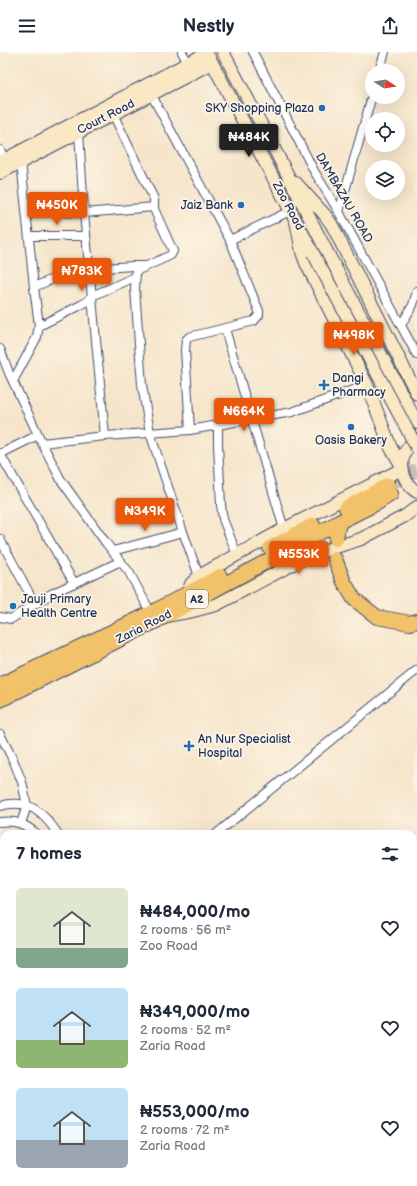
<!DOCTYPE html>
<html lang="en">
<head>
<meta charset="utf-8">
<style>
	:root { --surface:#fff; --page:#f2f2f3; --text:#1f2937; --muted:#747a83; --accent:#ea580c }
	body { margin:0; font-family:"Balsamiq Sans",sans-serif; background:var(--page); color:var(--text); height:100vh; display:flex; flex-direction:column; font-size:15px; white-space:nowrap }
	* { box-sizing:border-box; margin:0 }
	p { font-size:13px; color:var(--muted) }
	.icon { flex:none; width:22px; height:22px; fill:none; stroke:currentColor; stroke-width:2; stroke-linecap:round; stroke-linejoin:round }
	.map { position:relative; flex:1; overflow:hidden }
	.details { position:absolute; left:0px; top:778px; width:417px; height:356px; display:flex; flex-direction:column; background:var(--surface); border-radius:12px 12px 0 0; box-shadow:0 4px 16px #0002 }
	.details>* { flex:none }
	.needle { width:26px; rotate:102deg }
	.fabs { position:absolute; left:365px; top:12px; display:grid; gap:8px }
	.fabs a { display:grid; place-items:center; width:40px; height:40px; border-radius:50%; background:var(--surface); box-shadow:0 4px 16px #0002; font-size:20px }
	.price { position:absolute; translate:-50% -34px; padding:0 9px; border-radius:4px; background:var(--accent); color:#fff; font-size:13px; line-height:26px; filter:drop-shadow(0 1px 2px #0008) }
	.price::after { content:''; position:absolute; left:50%; top:24px; width:12px; height:9px; margin-left:-6px; background:inherit; clip-path:polygon(0 0,100% 0,50% 100%) }
	.price.selected { background:#222; color:#fff }
	ul { padding:0; list-style:none }
	li { display:flex; align-items:center; gap:12px; height:100px; padding:0 16px }
	li span { display:grid; place-items:center; flex:none; width:112px; height:80px; border-radius:6px; color:#555 }
	li>.icon { margin-inline-start:auto }
	span .icon { width:48px; height:48px; fill:#fffc; stroke-width:1 }
	li b { font-size:17px }
	h2 { display:flex; justify-content:space-between; align-items:center; height:48px; padding:0 16px; font-size:17px }
	header { display:flex; justify-content:space-between; align-items:center; height:52px; padding:0 16px; background:var(--surface); font-size:18px; font-weight:700 }
	.map>svg:first-child { display:block }
</style>
</head>
<body>
<header><svg class="icon" aria-label="menu" viewBox="0 0 24 24"><path d="M4 6h16M4 12h16M4 18h16"/></svg>Nestly<svg class="icon" aria-label="share" viewBox="0 0 24 24"><path d="M12 15V3M7 8l5-5 5 5M5 13v7h14v-7"/></svg></header>
<div class="map">
<svg width="417" height="1134" viewBox="0 0 417 1134">
	<rect width="100%" height="100%" fill="#fcf5e5"/>
	<filter id="ink" filterUnits="userSpaceOnUse"><feTurbulence type="fractalNoise" baseFrequency=".025" numOctaves="2"/><feDisplacementMap in="SourceGraphic" scale="8" xChannelSelector="R" yChannelSelector="G"/><feConvolveMatrix kernelMatrix="1 2 1 2 8 2 1 2 1" color-interpolation-filters="sRGB"/></filter>
	<filter id="wash" filterUnits="userSpaceOnUse"><feTurbulence type="fractalNoise" baseFrequency=".012" numOctaves="4" result="noise"/><feDisplacementMap in="SourceGraphic" scale="16" xChannelSelector="R" yChannelSelector="G"/><feGaussianBlur stdDeviation="0.9" result="paint"/><feColorMatrix in="noise" values="0 0 0 0 0 0 0 0 0 0 0 0 0 0 0 0 0 1.4 0 .05"/><feComposite in="paint" operator="in"/></filter>
	<g filter="url(#wash)">
		<rect width="100%" height="100%" fill="#f6e5cb"/>
	</g>
	<g filter="url(#ink)">
		<g fill="none" stroke-linecap="round" stroke-linejoin="round">
			<path stroke="#cac1b5" stroke-width="14" stroke-dasharray="14 7" stroke-linecap="butt" d="M 388,433 L 417,418"/>
			<defs>
				<g id="minor">
					<path d="M 182,0 L 188,11"/>
					<path d="M 253,0 L 314,119 L 339,160 L 417,303"/>
					<path d="M 379,19 L 385,0"/>
					<path d="M 151,42 L 230,188 L 259,259 L 259,263 L 254,269 L 189,285 L 186,288 L 185,298 L 190,378"/>
					<path d="M 113,62 L 154,147 L 154,157 L 173,199 L 171,203 L 136,219 L 135,237 L 142,333 L 150,381 L 183,480 L 199,524"/>
					<path d="M 79,80 L 84,161 L 105,384"/>
					<path d="M 0,98 L 7,112"/>
					<path d="M 26,159 L 84,161 L 154,155"/>
					<path d="M 339,160 L 372,44"/>
					<path d="M 29,184 L 86,184"/>
					<path d="M 230,188 L 290,159"/>
					<path d="M 89,217 L 133,214 L 144,214"/>
					<path d="M 34,235 L 88,212"/>
					<path d="M 401,273 L 413,253 L 417,239"/>
					<path d="M 39,274 L 81,253 L 88,249 L 92,244 L 135,225"/>
					<path d="M 225,277 L 284,477"/>
					<path d="M 0,297 L 9,321 L 42,391 L 61,428 L 106,491 L 129,520 L 151,561"/>
					<path d="M 13,329 L 37,285 L 39,274 L 34,235 L 21,110"/>
					<path d="M 218,373 L 218,392 L 221,453 L 223,467 L 237,503"/>
					<path d="M 42,391 L 105,384 L 190,378 L 218,373 L 292,360 L 367,333"/>
					<path d="M 0,402 L 74,531"/>
					<path d="M 0,402 L 38,383"/>
					<path d="M 0,487 L 35,552"/>
					<path d="M 113,499 L 183,480"/>
					<path d="M 0,565 L 11,567 L 51,542 L 121,509"/>
					<path d="M 0,682 L 14,710 L 22,730 L 27,754 L 21,771"/>
					<path d="M 0,754 C 28,746 43,760 58,782"/>
					<path d="M 0,770 C 16,768 25,772 37,782"/>
					<path d="M 216,782 L 417,618"/>
					<path d="M 413,865 L 417,858"/>
				</g>
				<g id="tertiary">
					<path d="M 413,1080 L 417,1083"/>
					<path d="M 0,1102 L 4,1100"/>
				</g>
				<g id="secondary">
					<path d="M 223,0 L 277,102 L 325,196 L 417,371"/>
					<path d="M 209,5 L 313,201"/>
					<path d="M 0,110 L 207,1"/>
					<path d="M 0,121 L 212,11"/>
					<path d="M 296,131 L 325,163 L 332,173 L 417,342"/>
					<path d="M 296,169 L 302,200 L 306,211 L 367,333 L 391,396 L 402,414"/>
					<path d="M 417,387 C 415,389 412,391 410,393 C 397,408 401,430 417,440"/>
					<path d="M 188,541 L 191,532 L 199,524 L 284,477 L 402,417"/>
					<path d="M 171,563 L 193,559 L 216,553 L 308,504 L 361,487 L 405,464 L 417,455"/>
				</g>
				<g id="trunk">
					<path d="M 346,456 L 388,433"/>
					<path d="M 336,487 L 339,470"/>
					<path d="M 270,496 L 313,473"/>
					<path d="M 335,507 L 344,530 L 354,547 L 377,565 L 410,571 L 417,569"/>
					<path d="M 0,633 L 151,561 L 220,524"/>
					<path d="M 0,648 L 168,563 L 339,470 L 377,451 L 391,442"/>
				</g>
			</defs>
			<use href="#minor" stroke="#3c4a6e" stroke-width="10"/>
			<use href="#tertiary" stroke="#3c4a6e" stroke-width="12"/>
			<use href="#secondary" stroke="#3c4a6e" stroke-width="14"/>
			<use href="#trunk" stroke="#3c4a6e" stroke-width="16"/>
			<use href="#minor" stroke="#fff" stroke-width="8"/>
			<use href="#tertiary" stroke="#fff" stroke-width="10"/>
			<use href="#secondary" stroke="#fae7c3" stroke-width="12"/>
			<use href="#trunk" stroke="#f2c26a" stroke-width="14"/>
			<defs>
				<path id="secondary-bridge" d="M 313,201 L 417,396"/>
			</defs>
			<use href="#secondary-bridge" stroke="#3c4a6e" stroke-width="14" stroke-linecap="butt"/>
			<use href="#secondary-bridge" stroke="#fae7c3" stroke-width="12"/>
		</g>
	</g>
	<g fill="#1f6fb2" stroke="#fcf5e5" stroke-width="1.5">
		<circle cx="322" cy="56" r="4"/>
		<circle cx="241" cy="153" r="4"/>
		<path d="M322 327h4v4h4v4h-4v4h-4v-4h-4v-4h4z"/>
		<circle cx="351" cy="375" r="4"/>
		<circle cx="13" cy="554" r="4"/>
		<path d="M187 688h4v4h4v4h-4v4h-4v-4h-4v-4h4z"/>
	</g>
	<g text-anchor="middle" dominant-baseline="central" stroke-width="3.5" stroke-linejoin="round" paint-order="stroke">
		<rect fill="#fcf5e5" stroke="#5e6a86" stroke-width="1" x="186" y="538" width="22" height="18" rx="3"/>
		<g font-size="11" font-weight="bold" fill="#1b2f5e">
			<text x="197" y="547">A2</text>
		</g>
		<g font-size="12" fill="#1b2f5e" stroke="#fcf5e5" text-anchor="start">
			<text x="314" y="56" text-anchor="end">SKY Shopping Plaza</text>
			<text x="233" y="153" text-anchor="end">Jaiz Bank</text>
			<text x="332" y="326">Dangi<tspan x="332" dy="14">Pharmacy</tspan></text>
			<text x="351" y="388" text-anchor="middle">Oasis Bakery</text>
			<text x="21" y="547">Jauji Primary<tspan x="21" dy="14">Health Centre</tspan></text>
			<text x="198" y="687">An Nur Specialist<tspan x="198" dy="14">Hospital</tspan></text>
		</g>
		<g font-size="12" fill="#1b2f5e" stroke="#fcf5e5">
			<text transform="translate(106 65) rotate(-27)">Court Road</text>
			<text transform="translate(344 146) rotate(60)">DAMBAZAU ROAD</text>
			<text transform="translate(288 154) rotate(62)">Zoo Road</text>
			<text transform="translate(144 575) rotate(-27)">Zaria Road</text>
		</g>
	</g>
</svg>
<div class="fabs">
<a><svg class="needle" viewBox="-14 -14 28 28"><path d="M0-13l5 13h-10z" fill="#e53935"/><path d="M0 13l5-13h-10z" fill="#747a83"/></svg></a>
<a><svg class="icon" aria-label="locate" viewBox="0 0 24 24"><circle cx="12" cy="12" r="6"/><path d="M12 2v4M12 18v4M2 12h4M18 12h4"/></svg></a>
<a><svg class="icon" aria-label="layers" viewBox="0 0 24 24"><path d="M12 4l9 5-9 5-9-5zM3 14l9 5 9-5"/></svg></a>
</div>
<b class="price selected" style="left:249px;top:106px">₦484K</b>
<b class="price" style="left:57px;top:174px">₦450K</b>
<b class="price" style="left:82px;top:240px">₦783K</b>
<b class="price" style="left:354px;top:304px">₦498K</b>
<b class="price" style="left:244px;top:380px">₦664K</b>
<b class="price" style="left:145px;top:480px">₦349K</b>
<b class="price" style="left:299px;top:523px">₦553K</b>
<section class="details">
<h2>7 homes<svg class="icon" aria-label="filters" viewBox="0 0 24 24"><path d="M4 7h16M4 17h16"/><circle cx="9" cy="7" r="2"/><circle cx="15" cy="17" r="2"/></svg></h2>
<ul>
<li><span style="background:linear-gradient(#dfe7d0 75%,#7fa58c 0)"><svg class="icon" aria-label="home" viewBox="0 0 24 24"><path d="M3 11l9-7 9 7M6 9v11h12V9"/></svg></span><div><b>₦484,000/mo</b><p>2 rooms · 56 m²</p><p>Zoo Road</p></div><svg class="icon" aria-label="heart" viewBox="0 0 24 24"><path d="M12 20l-8-8c-3-5 5-10 8-4 3-6 11-1 8 4z"/></svg></li>
<li><span style="background:linear-gradient(#bfe0f5 65%,#8fb573 0)"><svg class="icon" aria-label="home" viewBox="0 0 24 24"><path d="M3 11l9-7 9 7M6 9v11h12V9"/></svg></span><div><b>₦349,000/mo</b><p>2 rooms · 52 m²</p><p>Zaria Road</p></div><svg class="icon" aria-label="heart" viewBox="0 0 24 24"><path d="M12 20l-8-8c-3-5 5-10 8-4 3-6 11-1 8 4z"/></svg></li>
<li><span style="background:linear-gradient(#bfe0f5 65%,#9aa5b1 0)"><svg class="icon" aria-label="home" viewBox="0 0 24 24"><path d="M3 11l9-7 9 7M6 9v11h12V9"/></svg></span><div><b>₦553,000/mo</b><p>2 rooms · 72 m²</p><p>Zaria Road</p></div><svg class="icon" aria-label="heart" viewBox="0 0 24 24"><path d="M12 20l-8-8c-3-5 5-10 8-4 3-6 11-1 8 4z"/></svg></li>
</ul>
</section>
</div>
</body>
</html>
